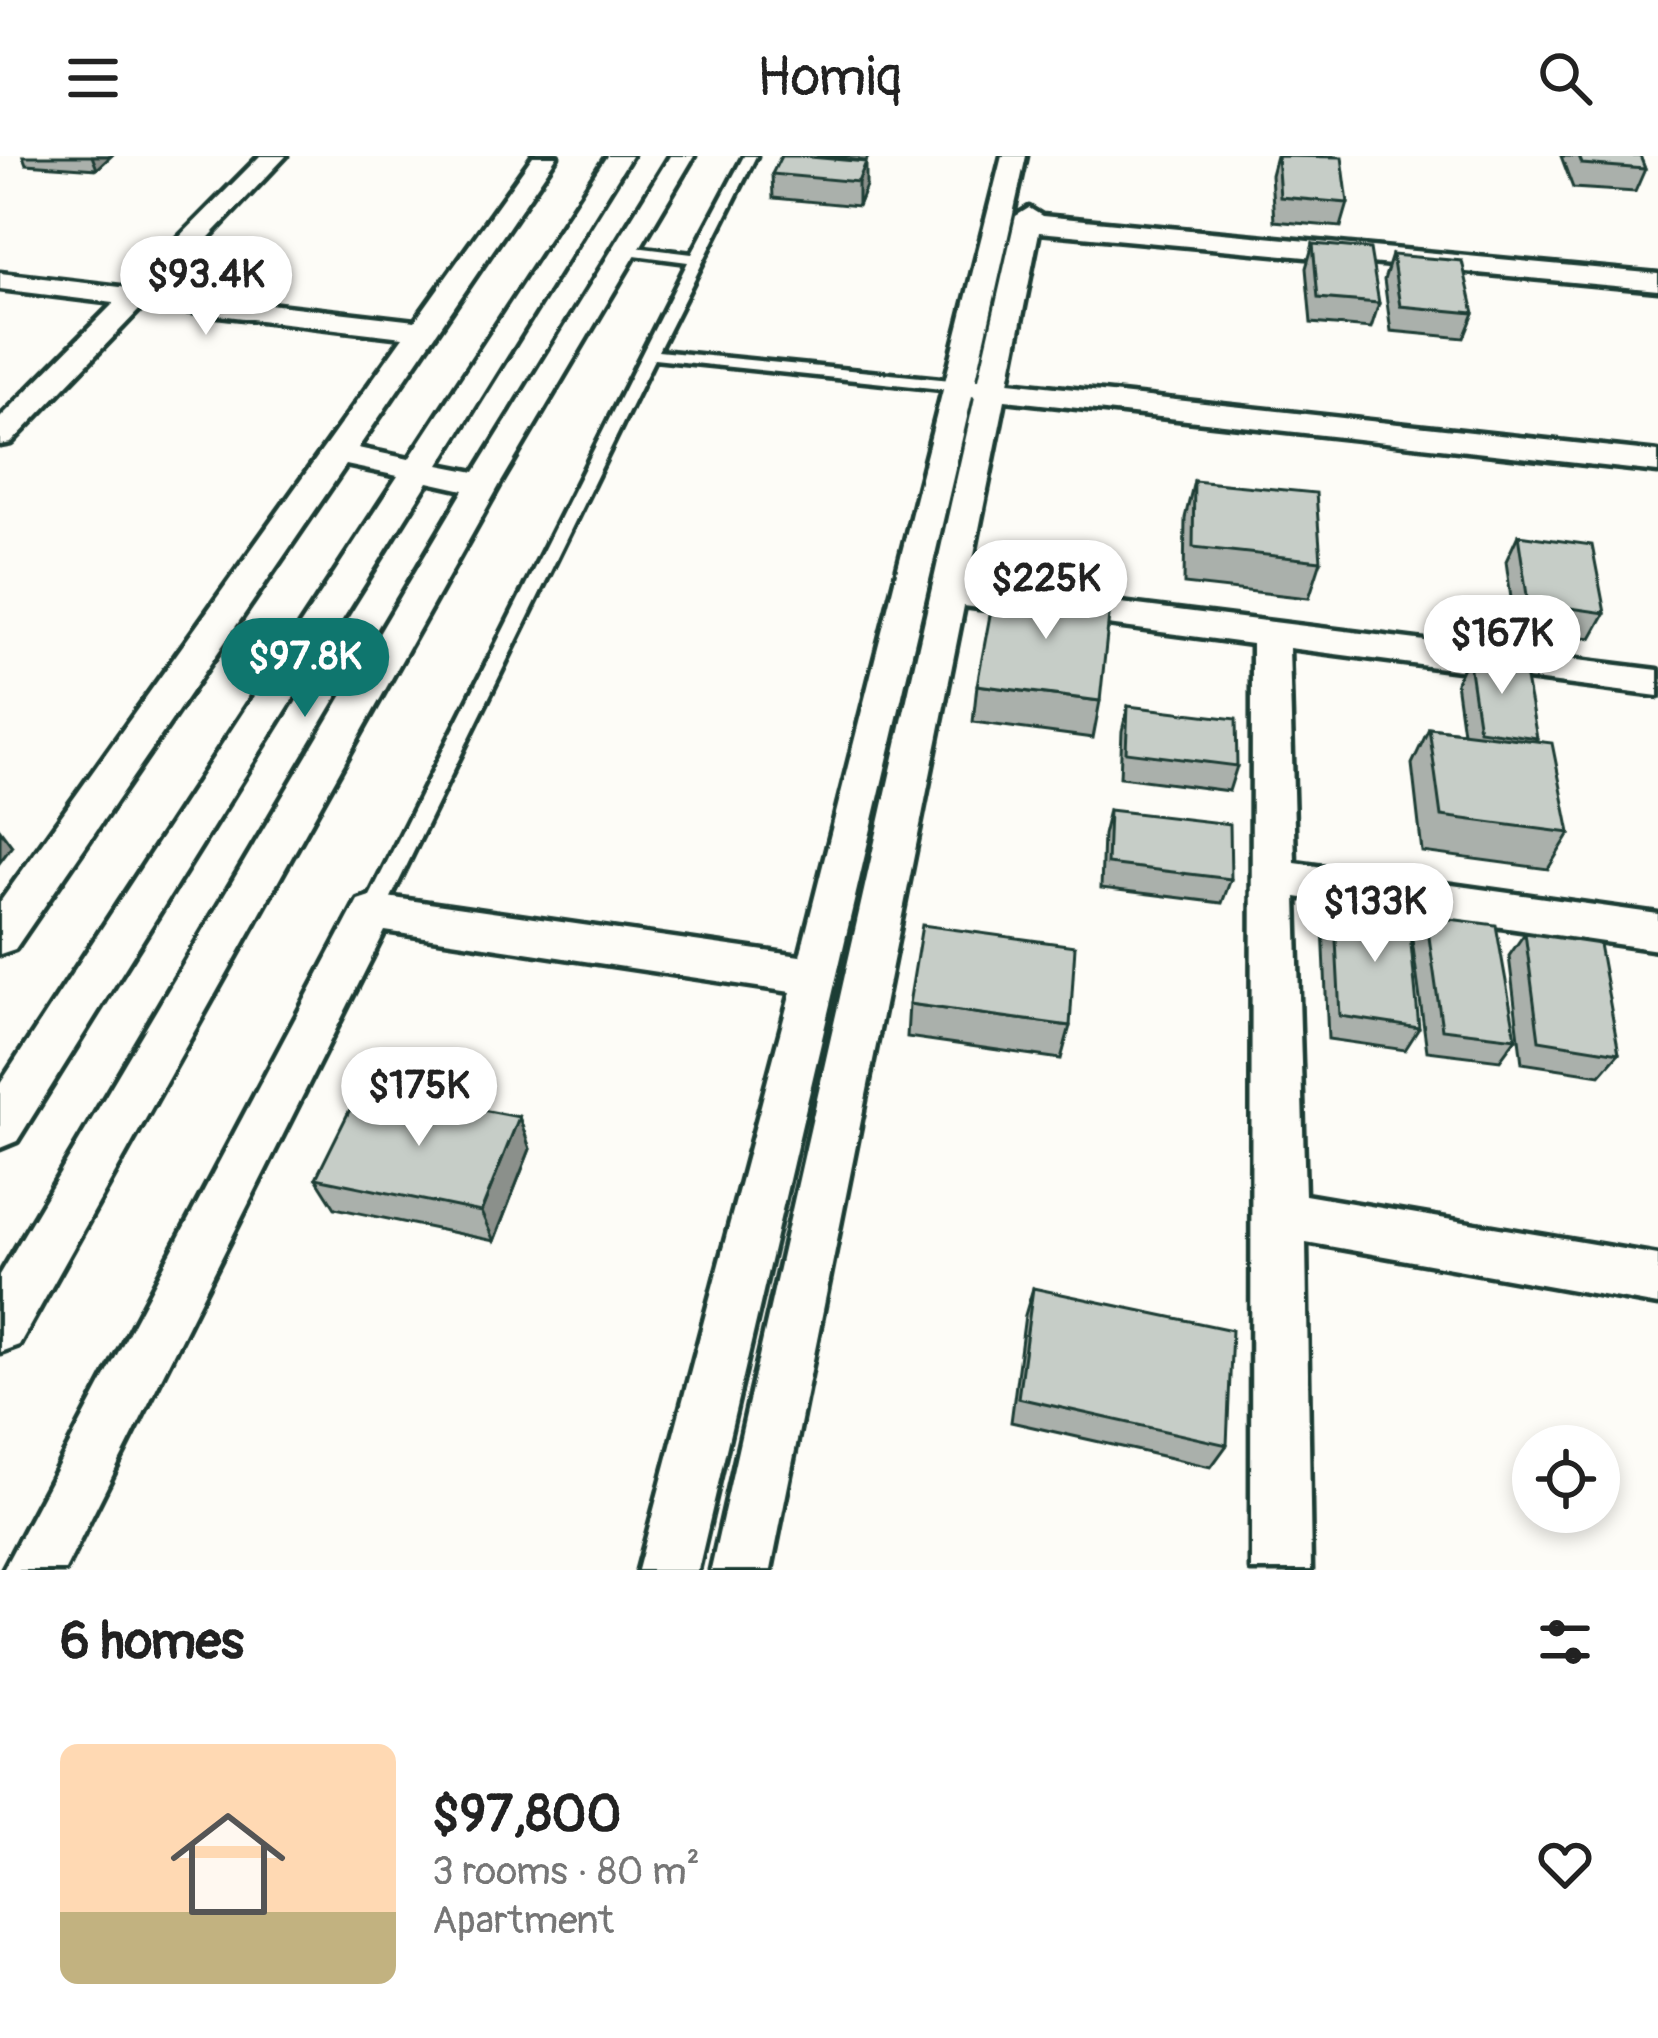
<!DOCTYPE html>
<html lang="en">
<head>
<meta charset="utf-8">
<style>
	:root { --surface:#fff; --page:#f2f2f2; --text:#222; --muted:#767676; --line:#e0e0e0; --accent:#0f766e }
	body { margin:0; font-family:Pangolin,sans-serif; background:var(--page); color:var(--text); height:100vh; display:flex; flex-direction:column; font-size:45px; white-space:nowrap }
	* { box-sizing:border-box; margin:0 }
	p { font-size:39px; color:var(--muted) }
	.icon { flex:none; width:66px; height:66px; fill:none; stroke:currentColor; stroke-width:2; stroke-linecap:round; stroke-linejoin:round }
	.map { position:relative; height:1414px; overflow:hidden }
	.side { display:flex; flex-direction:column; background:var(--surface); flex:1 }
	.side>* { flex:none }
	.fabs { position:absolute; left:1512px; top:1269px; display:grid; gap:24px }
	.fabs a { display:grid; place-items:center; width:108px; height:108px; border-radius:50%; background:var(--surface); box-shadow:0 6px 18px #0003; font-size:60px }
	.price { position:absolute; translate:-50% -102px; padding:0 27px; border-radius:42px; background:#fff; color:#222; font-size:39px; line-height:78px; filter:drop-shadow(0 3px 6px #0008) }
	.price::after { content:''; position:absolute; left:50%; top:72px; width:36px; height:27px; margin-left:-18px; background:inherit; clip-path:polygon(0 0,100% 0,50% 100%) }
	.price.selected { background:var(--accent); color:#fff }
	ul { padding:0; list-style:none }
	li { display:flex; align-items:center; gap:36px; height:300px; padding:0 60px }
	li+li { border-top:3px solid var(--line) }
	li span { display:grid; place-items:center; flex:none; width:336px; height:240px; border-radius:18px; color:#555 }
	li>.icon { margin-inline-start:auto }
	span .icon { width:144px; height:144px; fill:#fffc; stroke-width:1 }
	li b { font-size:51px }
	h2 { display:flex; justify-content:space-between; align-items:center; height:144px; padding:0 60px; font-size:51px }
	header { display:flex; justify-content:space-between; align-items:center; height:156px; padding:0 60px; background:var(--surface); font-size:54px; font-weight:600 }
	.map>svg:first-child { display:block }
</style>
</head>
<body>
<header><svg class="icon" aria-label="menu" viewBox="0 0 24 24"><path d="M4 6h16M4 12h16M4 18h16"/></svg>Homiq<svg class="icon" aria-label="search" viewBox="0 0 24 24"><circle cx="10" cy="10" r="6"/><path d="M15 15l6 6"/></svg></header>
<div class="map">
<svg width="1658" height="1414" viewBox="0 0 1658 1414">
	<rect width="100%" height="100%" fill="#fdfcf7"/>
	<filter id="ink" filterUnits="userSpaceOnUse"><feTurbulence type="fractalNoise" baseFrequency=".00833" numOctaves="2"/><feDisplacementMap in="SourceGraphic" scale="24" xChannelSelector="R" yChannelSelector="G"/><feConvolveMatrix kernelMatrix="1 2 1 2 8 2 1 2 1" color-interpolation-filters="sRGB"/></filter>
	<g filter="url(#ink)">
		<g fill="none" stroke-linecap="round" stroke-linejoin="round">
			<defs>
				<path id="service" d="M 744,0 L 756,0 L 658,195 L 961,225 L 969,230 L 961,235 L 654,203 L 384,756 L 381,762 L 365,762 L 362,756 L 688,106 L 627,98 L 620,94 L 627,90 L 692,98 Z"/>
				<g id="minor">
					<path d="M 260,0 L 286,0 L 158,135 L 415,165 L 533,0 L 557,0 L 358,292 L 409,303 L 607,0 L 631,0 L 439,309 L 475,316 L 670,0 L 694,0 L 500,328 L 19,1189 L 0,1196 L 0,1119 L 464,334 L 428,326 L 17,985 L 0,992 L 0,928 L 398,320 L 346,309 L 15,793 L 0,798 L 0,746 L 403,181 L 143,150 L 11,287 L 0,289 L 0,262 L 114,147 L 0,133 L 0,117 L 129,132 Z"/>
					<path d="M 1002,0 L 1026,0 L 976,223 L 979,223 L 1016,60 L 1029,52 L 1042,60 L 1658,118 L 1658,134 L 1039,76 L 1009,226 L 1658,296 L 1658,316 L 1005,244 L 968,428 L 1658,514 L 1658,540 L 1289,492 L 1295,707 L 1658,758 L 1658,794 L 1296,741 L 1305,1039 L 1658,1099 L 1658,1149 L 1306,1086 L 1311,1414 L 1251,1414 L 1252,488 L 964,450 L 771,1414 L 711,1414 L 975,241 L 972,240 L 698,1414 L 638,1414 L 791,836 L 385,775 L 65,1414 L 3,1414 L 358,744 L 373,739 L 800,800 Z"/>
				</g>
			</defs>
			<use href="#service" stroke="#1f3d34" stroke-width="9"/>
			<use href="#minor" stroke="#1f3d34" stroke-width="9"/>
			<use href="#service" fill="#fdfcf7" fill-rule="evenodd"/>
			<use href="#minor" fill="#fdfcf7" fill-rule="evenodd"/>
		</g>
		<g fill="#aab0ab" stroke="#1f3d34" stroke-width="3">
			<path d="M 23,0 L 111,0 L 97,13 L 26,8 Z"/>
			<path d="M 799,0 L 866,30 L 858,50 L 773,42 L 772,18 Z"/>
			<path d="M 816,0 L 869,0 L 866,5 Z"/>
			<path d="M 1276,0 L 1333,0 L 1348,47 L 1341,71 L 1274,65 L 1271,19 Z"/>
			<path d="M 1561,0 L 1640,0 L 1645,13 L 1635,36 L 1573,32 Z"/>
			<path d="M 1313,88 L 1379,147 L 1371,172 L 1311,167 L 1306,112 Z"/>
			<path d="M 1392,99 L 1474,157 L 1464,182 L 1391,175 L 1384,124 Z"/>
			<path d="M 1194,325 L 1321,405 L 1309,442 L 1184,428 L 1185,362 Z"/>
			<path d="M 1518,379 L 1605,457 L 1591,482 L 1515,472 L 1506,405 Z"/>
			<path d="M 1468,500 L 1537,582 L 1535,585 L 1570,677 L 1548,713 L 1422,696 L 1412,608 L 1429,572 L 1463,576 L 1456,526 Z"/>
			<path d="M 977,529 L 1100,545 L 1093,582 L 973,566 Z"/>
			<path d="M 1128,550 L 1237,610 L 1229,635 L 1120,621 L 1122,575 Z"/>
			<path d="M 1109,654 L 1231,723 L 1222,747 L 1101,732 L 1103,679 Z"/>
			<path d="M 1334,746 L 1419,872 L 1405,894 L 1328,883 L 1323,770 Z"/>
			<path d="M 1426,760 L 1516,882 L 1500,904 L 1427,895 L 1412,784 Z"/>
			<path d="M 1525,777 L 1619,897 L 1600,919 L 1522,907 L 1509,800 Z"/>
			<path d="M 909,848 L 1070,870 L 1061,903 L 907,881 Z"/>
			<path d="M 519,961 L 530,993 L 494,1085 L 335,1052 L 316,1022 Z"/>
			<path d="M 1033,1132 L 1227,1289 L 1211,1311 L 1011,1266 L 1025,1159 Z"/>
		</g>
		<g fill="#8b908b" stroke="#1f3d34" stroke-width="3">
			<path d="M 92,0 L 111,0 L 97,13 Z"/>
			<path d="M 866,6 L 866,30 L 858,50 L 858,26 Z"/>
			<path d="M 0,674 L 12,690 L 0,706 Z"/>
			<path d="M 519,961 L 530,993 L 494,1085 L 481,1056 Z"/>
		</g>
		<g fill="#c6cdc7" stroke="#1f3d34" stroke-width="3">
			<path d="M 781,0 L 799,0 L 866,6 L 858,26 L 772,18 Z"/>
			<path d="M 1277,0 L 1342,1 L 1348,47 L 1280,41 Z"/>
			<path d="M 1579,0 L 1640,0 L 1645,13 L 1582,8 Z"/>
			<path d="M 1313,88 L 1370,93 L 1379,147 L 1318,142 Z"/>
			<path d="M 1392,99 L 1462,105 L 1474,157 L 1400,150 Z"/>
			<path d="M 1194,325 L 1316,337 L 1321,405 L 1193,391 Z"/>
			<path d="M 1518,379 L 1592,389 L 1605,457 L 1528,446 Z"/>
			<path d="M 996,427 L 1111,441 L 1100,545 L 977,529 Z"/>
			<path d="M 1468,500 L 1523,507 L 1537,582 L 1479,574 Z"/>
			<path d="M 1128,550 L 1236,563 L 1237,610 L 1126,596 Z"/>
			<path d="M 1429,572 L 1552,587 L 1570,677 L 1441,660 Z"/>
			<path d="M 1109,654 L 1230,668 L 1231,723 L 1107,708 Z"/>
			<path d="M 1334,746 L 1408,756 L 1419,872 L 1340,860 Z"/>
			<path d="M 1426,760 L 1496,769 L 1516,882 L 1442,873 Z"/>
			<path d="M 922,769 L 1075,790 L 1070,870 L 909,848 Z"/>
			<path d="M 1525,777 L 1599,788 L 1619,897 L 1539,884 Z"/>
			<path d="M 361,931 L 519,961 L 481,1056 L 316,1022 Z"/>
			<path d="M 1033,1132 L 1232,1174 L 1227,1289 L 1018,1242 Z"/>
		</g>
	</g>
</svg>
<div class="fabs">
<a><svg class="icon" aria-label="locate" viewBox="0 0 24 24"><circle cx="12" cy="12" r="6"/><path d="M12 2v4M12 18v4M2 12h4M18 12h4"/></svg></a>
</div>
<b class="price" style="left:206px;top:182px">$93.4K</b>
<b class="price" style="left:1046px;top:486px">$225K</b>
<b class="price" style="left:1502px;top:541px">$167K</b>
<b class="price selected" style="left:305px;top:564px">$97.8K</b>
<b class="price" style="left:1375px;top:809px">$133K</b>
<b class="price" style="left:419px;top:993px">$175K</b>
</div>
<section class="side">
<h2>6 homes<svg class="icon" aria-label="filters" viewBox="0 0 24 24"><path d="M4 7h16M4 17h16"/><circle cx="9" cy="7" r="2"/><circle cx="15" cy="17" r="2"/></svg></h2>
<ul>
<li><span style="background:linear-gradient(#ffd9b3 70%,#c2b280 0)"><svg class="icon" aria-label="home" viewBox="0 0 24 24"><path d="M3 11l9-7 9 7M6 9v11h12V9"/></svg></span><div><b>$97,800</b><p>3 rooms · 80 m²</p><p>Apartment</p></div><svg class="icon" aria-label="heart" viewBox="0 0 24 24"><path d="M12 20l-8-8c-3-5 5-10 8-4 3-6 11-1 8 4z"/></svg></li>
</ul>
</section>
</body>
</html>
